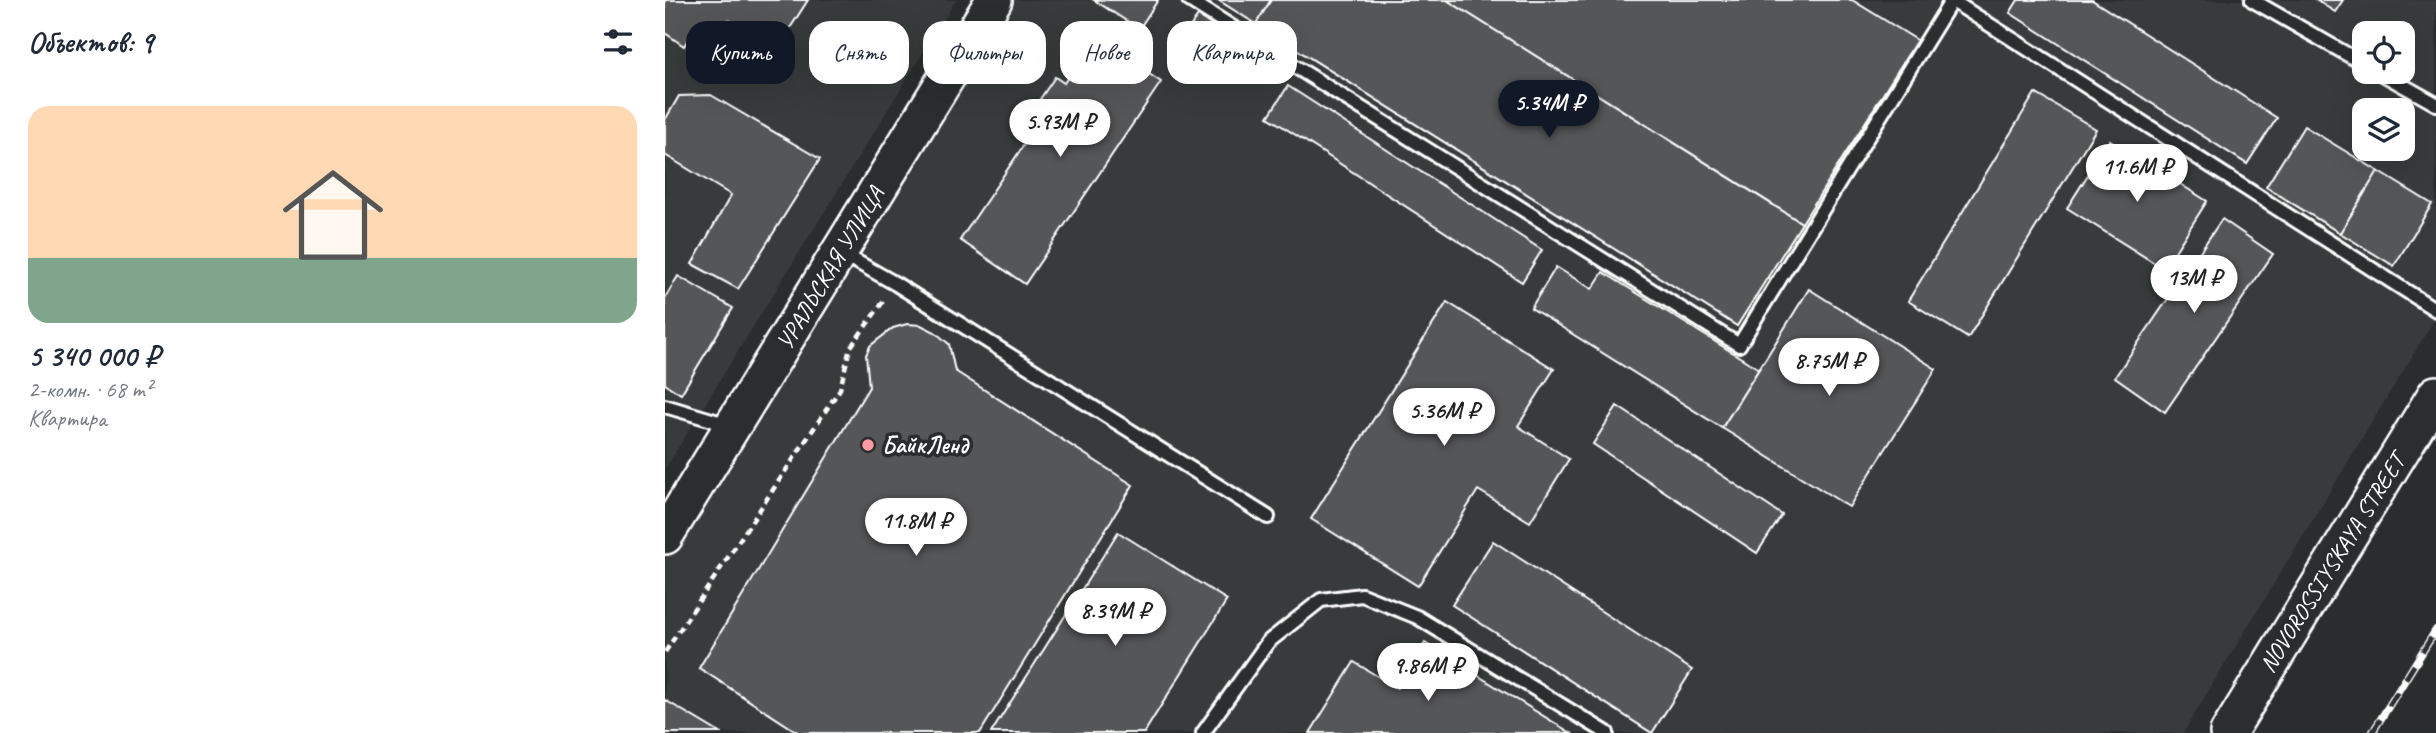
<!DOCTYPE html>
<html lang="ru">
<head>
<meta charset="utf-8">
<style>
	:root { --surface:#fff; --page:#f6f6f7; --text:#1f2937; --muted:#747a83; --line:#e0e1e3; --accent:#111827 }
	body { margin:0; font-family:Caveat,sans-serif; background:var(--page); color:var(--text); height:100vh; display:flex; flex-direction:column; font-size:26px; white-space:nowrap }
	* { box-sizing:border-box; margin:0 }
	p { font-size:23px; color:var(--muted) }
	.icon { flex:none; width:38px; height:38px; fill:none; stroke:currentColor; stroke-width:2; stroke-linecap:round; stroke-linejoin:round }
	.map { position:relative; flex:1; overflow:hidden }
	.side { display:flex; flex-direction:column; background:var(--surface); width:665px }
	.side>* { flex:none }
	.banner { position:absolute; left:21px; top:21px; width:665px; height:63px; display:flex; gap:14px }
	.tools { position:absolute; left:1687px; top:21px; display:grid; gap:14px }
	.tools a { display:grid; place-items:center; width:63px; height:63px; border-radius:14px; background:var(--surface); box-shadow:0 7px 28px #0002; font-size:35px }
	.price { position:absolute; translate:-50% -60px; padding:0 16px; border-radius:24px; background:#fff; color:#222; font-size:23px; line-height:46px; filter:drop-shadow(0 2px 4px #0008) }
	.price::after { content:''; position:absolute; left:50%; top:42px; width:21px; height:16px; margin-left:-10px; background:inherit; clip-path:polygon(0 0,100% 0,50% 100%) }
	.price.on { background:var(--accent); color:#fff }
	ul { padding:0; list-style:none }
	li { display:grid; align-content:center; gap:14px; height:371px; padding:0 28px }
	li+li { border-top:2px solid var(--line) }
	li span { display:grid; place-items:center; height:217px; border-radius:21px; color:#555 }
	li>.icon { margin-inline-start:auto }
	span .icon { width:126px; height:126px; fill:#fffc; stroke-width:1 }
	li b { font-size:30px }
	h2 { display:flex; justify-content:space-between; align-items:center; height:84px; padding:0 28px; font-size:30px }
	.tag { padding:0 24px; border-radius:21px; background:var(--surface); box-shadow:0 7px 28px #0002; font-size:24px; line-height:63px }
	.tag.on { background:var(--accent); color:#fff }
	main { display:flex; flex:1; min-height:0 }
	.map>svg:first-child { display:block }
</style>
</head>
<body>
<main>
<section class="side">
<h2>Объектов: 9<svg class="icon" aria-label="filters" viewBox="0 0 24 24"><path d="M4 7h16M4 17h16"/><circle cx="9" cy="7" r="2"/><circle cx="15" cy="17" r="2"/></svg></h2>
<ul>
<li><span style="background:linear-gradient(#ffd9b3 70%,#7fa58c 0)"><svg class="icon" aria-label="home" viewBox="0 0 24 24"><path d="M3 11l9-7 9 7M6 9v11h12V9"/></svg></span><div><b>5 340 000 ₽</b><p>2-комн. · 68 m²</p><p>Квартира</p></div></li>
</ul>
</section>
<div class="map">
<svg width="1771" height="733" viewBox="0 0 1771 733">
	<rect width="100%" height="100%" fill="#2a2d2e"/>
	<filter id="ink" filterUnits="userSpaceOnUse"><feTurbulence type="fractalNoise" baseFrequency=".0143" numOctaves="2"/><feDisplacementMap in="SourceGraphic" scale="14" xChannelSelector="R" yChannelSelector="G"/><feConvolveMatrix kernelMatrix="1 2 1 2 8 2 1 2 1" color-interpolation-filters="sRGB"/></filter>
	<g filter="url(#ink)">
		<g fill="#373a3b" fill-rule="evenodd">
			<path d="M 0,0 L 291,0 L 0,469 Z"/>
			<path d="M 349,0 L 1771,0 L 1771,317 L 1518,733 L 0,733 L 0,557 ZM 1699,33 L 1738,33 L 1738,72 L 1699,72 ZM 1699,110 L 1738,110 L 1738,149 L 1699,149 Z"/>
		</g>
		<g fill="#555758" stroke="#fff" stroke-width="2">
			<path d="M 0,0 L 143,0 L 111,50 L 64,20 L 46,48 L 26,35 L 19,46 L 0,33 Z"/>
			<path d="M 429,0 L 493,0 L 474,29 Z"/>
			<path d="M 553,0 L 606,0 L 591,24 Z"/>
			<path d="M 606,0 L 782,0 L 1137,223 L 1072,326 L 591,24 Z"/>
			<path d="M 782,0 L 1187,0 L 1252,40 L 1137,223 Z"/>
			<path d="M 1353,0 L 1427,0 L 1612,118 L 1582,164 L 1345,13 Z"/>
			<path d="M 1651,0 L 1678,0 L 1670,12 Z"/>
			<path d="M 533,16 L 573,44 L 546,82 L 506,53 Z"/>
			<path d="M 430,37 L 496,82 L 360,284 L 295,240 L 379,115 L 369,108 L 390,77 L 399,83 Z"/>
			<path d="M 623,86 L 877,250 L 857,282 L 603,117 Z"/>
			<path d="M 1370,93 L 1431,129 L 1303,338 L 1243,301 Z"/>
			<path d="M 46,95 L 155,159 L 73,289 L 27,264 L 66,195 L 0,155 L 0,120 L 14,96 Z"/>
			<path d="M 1639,126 L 1713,171 L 1675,233 L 1601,187 Z"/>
			<path d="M 1445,140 L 1542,201 L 1499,269 L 1402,208 Z"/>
			<path d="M 1713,171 L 1767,204 L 1729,266 L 1675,233 Z"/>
			<path d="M 1557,219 L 1608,254 L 1500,412 L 1450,377 Z"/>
			<path d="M 891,267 L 927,289 L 938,272 L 1094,369 L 1057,428 L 866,308 Z"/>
			<path d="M 13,276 L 68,308 L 16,394 L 0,384 L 0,298 Z"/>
			<path d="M 1144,289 L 1271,369 L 1184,507 L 1057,428 Z"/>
			<path d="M 782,302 L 889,369 L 853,426 L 904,459 L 865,522 L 813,490 L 753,586 L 646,519 Z"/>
			<path d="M 242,324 L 256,325 L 270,332 L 284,344 L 290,371 L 468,485 L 315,733 L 134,733 L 34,668 L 204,387 L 201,355 L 205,346 L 228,328 Z"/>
			<path d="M 952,406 L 1117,515 L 1092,553 L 928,444 Z"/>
			<path d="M 453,532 L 562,600 L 479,733 L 326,733 Z"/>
			<path d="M 828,541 L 1027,670 L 987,733 L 787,605 Z"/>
			<path d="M 760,643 L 906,733 L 645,733 L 689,662 L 732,688 Z"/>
			<path d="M 0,700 L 55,733 L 0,733 Z"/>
		</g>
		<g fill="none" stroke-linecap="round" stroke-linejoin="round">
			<defs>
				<g id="lane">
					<path d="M 524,0 L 1074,345 L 1287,0"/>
					<path d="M 1286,0 L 1771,310"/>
					<path d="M 1587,0 L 1699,64"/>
					<path d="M 1714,72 L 1771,104"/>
					<path d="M 178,254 L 231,284 L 603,517"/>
					<path d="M 0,406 L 57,423"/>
					<path d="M 538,733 L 603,642 L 656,600 L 697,595 L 752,617 L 942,733"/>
				</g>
				<g id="secondary">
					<path d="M 0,536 L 329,0"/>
					<path d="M 1563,733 L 1771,394"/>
				</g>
			</defs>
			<use href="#lane" stroke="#fff" stroke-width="18"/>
			<use href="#secondary" stroke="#fff" stroke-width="40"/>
			<path stroke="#fff" stroke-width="4.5" stroke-dasharray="7 5" stroke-linecap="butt" d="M 0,652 L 175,389 L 185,348 L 220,299"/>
			<use href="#lane" stroke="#2a2d2e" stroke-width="12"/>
			<use href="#secondary" stroke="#2a2d2e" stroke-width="35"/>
			<defs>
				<path id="rail" d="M 1707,733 L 1771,630"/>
			</defs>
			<use href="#rail" stroke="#fff" stroke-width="8"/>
			<use href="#rail" stroke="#2a2d2e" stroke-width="5" stroke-dasharray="16" stroke-linecap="butt"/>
		</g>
	</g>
	<circle fill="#ff9aa2" stroke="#2a2d2e" stroke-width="2.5" cx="203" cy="445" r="7"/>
	<g text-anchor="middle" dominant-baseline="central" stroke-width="7" stroke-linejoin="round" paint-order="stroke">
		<g font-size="24" fill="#fff" stroke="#2a2d2e">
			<text transform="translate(165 268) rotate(-59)">УРАЛЬСКАЯ УЛИЦА</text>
			<text transform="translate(1667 563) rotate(-58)">NOVOROSSIYSKAYA STREET</text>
		</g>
		<g font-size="24" font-weight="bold" fill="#fff" stroke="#2a2d2e" text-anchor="start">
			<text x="217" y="445">БайкЛенд</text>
		</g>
	</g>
</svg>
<div class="tools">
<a><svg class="icon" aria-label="locate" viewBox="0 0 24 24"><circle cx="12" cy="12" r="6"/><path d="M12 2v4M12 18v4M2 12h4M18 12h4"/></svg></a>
<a><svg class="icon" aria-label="layers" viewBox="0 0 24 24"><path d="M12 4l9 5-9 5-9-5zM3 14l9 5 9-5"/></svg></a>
</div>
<b class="price on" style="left:884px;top:140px">5.34M ₽</b>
<b class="price" style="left:395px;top:159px">5.93M ₽</b>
<b class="price" style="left:1472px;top:204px">11.6M ₽</b>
<b class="price" style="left:1529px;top:315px">13M ₽</b>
<b class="price" style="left:1164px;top:398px">8.75M ₽</b>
<b class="price" style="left:779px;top:448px">5.36M ₽</b>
<b class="price" style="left:251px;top:558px">11.8M ₽</b>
<b class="price" style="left:450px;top:648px">8.39M ₽</b>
<b class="price" style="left:763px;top:703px">9.86M ₽</b>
<div class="banner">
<a class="tag on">Купить</a>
<a class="tag">Снять</a>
<a class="tag">Фильтры</a>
<a class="tag">Новое</a>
<a class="tag">Квартира</a>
</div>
</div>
</main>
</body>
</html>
